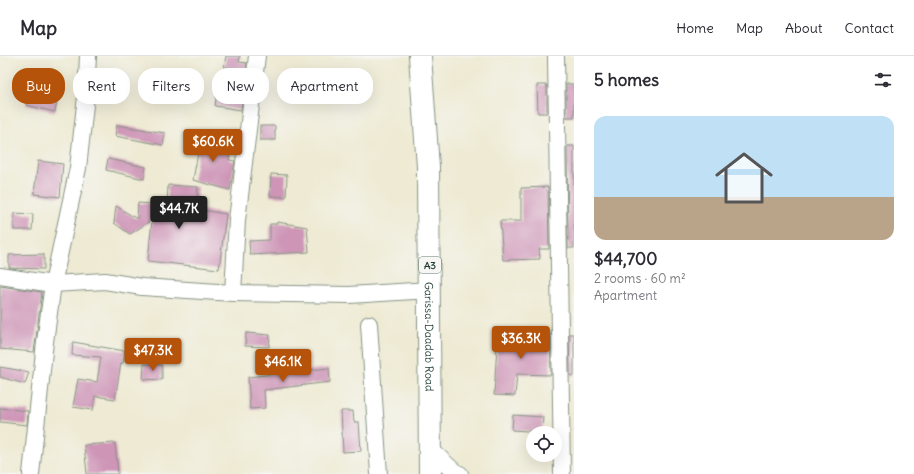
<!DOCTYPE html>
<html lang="en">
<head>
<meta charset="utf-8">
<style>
	:root { --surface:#fff; --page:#f2f2f3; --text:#2b2b33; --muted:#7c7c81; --line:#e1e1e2; --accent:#b45309 }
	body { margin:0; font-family:Delius,sans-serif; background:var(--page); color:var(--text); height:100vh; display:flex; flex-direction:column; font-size:15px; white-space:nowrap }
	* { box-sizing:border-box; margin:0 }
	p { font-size:13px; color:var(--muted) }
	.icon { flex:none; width:22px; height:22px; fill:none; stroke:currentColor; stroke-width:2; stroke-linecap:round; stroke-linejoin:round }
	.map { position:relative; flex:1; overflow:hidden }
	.sheet { display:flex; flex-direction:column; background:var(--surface); width:340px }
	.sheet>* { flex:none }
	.banner { position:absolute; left:12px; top:12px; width:380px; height:36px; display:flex; gap:8px }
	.controls { position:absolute; left:526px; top:370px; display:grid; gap:8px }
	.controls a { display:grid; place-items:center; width:36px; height:36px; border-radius:50%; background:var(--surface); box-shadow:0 4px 16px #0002; font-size:20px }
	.price { position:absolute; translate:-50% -34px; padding:0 9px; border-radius:4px; background:var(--accent); color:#fff; font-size:13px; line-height:26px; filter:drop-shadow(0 1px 2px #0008) }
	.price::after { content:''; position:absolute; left:50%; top:24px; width:12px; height:9px; margin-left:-6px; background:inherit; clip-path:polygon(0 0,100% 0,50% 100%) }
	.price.active { background:#222; color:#fff }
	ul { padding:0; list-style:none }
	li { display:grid; align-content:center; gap:8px; height:212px; padding:0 20px }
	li+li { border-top:1px solid var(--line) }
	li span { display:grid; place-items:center; height:124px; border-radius:12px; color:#555 }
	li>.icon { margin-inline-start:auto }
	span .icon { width:72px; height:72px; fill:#fffc; stroke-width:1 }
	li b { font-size:17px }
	h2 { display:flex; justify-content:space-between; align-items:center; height:48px; padding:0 20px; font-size:17px }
	.chip { padding:0 14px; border-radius:16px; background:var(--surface); box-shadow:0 4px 16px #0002; font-size:14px; line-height:36px }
	.chip.active { background:var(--accent); color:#fff }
	header { display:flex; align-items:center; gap:24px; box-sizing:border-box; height:56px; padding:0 20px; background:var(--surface); border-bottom:1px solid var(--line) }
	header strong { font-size:19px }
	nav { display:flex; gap:22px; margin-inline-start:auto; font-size:14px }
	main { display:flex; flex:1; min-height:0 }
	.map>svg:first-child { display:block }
</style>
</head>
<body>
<header>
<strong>Map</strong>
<nav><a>Home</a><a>Map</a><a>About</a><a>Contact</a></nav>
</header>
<main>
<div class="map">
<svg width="574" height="418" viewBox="0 0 574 418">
	<rect width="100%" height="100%" fill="#f6f6f2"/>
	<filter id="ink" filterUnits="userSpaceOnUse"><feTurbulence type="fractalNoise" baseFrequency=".025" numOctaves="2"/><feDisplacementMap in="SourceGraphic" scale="8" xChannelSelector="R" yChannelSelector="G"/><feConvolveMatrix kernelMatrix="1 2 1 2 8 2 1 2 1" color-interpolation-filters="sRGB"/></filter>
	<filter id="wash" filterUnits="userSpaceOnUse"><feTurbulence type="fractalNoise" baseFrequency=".012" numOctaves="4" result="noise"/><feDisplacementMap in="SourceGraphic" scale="16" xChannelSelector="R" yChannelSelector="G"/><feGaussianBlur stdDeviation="0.9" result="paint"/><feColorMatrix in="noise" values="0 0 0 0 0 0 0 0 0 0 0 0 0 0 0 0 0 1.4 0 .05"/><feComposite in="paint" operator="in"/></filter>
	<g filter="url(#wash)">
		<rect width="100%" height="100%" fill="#eeead3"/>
		<g id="blocks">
			<g fill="#ce95b7">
				<path d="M 226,0 L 240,0 L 239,6 L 247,7 L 241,54 L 215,50 L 217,35 L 232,36 L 236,12 L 224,11 Z"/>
				<rect x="566" y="28" width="8" height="33"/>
				<path d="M 537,29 L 547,29 L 547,57 L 538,57 Z"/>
				<path d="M 29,34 L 58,41 L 55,56 L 26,49 Z"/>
				<path d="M 117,69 L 165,77 L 163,89 L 115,80 Z"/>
				<rect x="260" y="70" width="15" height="14"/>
				<path d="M 190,83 L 231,89 L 229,104 L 235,105 L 230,134 L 193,124 L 198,97 L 188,95 Z"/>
				<path d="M 567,90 L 574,90 L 574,192 L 568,192 Z"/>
				<path d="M 108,103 L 146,111 L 144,123 L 106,114 Z"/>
				<path d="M 38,105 L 63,108 L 60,141 L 34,138 Z"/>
				<path d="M 271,118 L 287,119 L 286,141 L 270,140 Z"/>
				<path d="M 168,129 L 198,131 L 196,153 L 226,158 L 219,213 L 148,205 L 152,164 L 130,178 L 114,167 L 116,150 L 137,163 L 138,147 L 167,149 Z"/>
				<path d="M 548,131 L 549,193 L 539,193 L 540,203 L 503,204 L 500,165 L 521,165 L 521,132 Z"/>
				<path d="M 14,157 L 33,158 L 32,174 L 14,174 Z"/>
				<path d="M 277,166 L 307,171 L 309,196 L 250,199 L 249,185 L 270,184 L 270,168 L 277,168 Z"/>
				<path d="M 44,198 L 44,213 L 9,212 L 9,199 Z"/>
				<path d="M 0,230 L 42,236 L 34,296 L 0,293 Z"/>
				<path d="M 246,277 L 270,279 L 269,291 L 245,290 Z"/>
				<path d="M 505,277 L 543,277 L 543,278 L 550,278 L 551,319 L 517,318 L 515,340 L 494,339 L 497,289 L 505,290 Z"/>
				<path d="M 569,278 L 574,278 L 574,320 L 570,319 Z"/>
				<path d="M 73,286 L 125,295 L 123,307 L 121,307 L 115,343 L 95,340 L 93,354 L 73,351 L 78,323 L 97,326 L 101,301 L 72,299 Z"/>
				<path d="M 144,308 L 162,309 L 162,324 L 143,323 Z"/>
				<path d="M 0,311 L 29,316 L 25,328 L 0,321 Z"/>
				<path d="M 329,312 L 330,326 L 264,334 L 265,352 L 250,353 L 248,321 Z"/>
				<path d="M 0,352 L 28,355 L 27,369 L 0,366 Z"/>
				<path d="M 341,355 L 353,355 L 354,366 L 359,366 L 361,395 L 343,396 Z"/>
				<path d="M 513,359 L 543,361 L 542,376 L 512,374 Z"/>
				<path d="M 115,387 L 118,418 L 87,418 L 84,389 Z"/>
			</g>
		</g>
	</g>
	<g filter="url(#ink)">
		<use href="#blocks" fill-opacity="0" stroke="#869484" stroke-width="1"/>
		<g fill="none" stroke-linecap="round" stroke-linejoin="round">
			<defs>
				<g id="minor">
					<path d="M 556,0 L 562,418"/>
					<path d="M 0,220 L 53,228 L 105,225 L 142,231 L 233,237 L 349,239 L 430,234"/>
					<path d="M 233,237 L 237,164 L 257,0"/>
					<path d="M 369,268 L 379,418"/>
					<path d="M 430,393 L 455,416 L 460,418"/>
					<path d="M 31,418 L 45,286 L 53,228 L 78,112 L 86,40 L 88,0"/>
				</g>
				<g id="trunk">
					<path id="s1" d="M 420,0 L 428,111 L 430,418"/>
				</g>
			</defs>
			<use href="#minor" stroke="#869484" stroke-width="18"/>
			<use href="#trunk" stroke="#869484" stroke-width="24"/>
			<use href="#minor" stroke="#fff" stroke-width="16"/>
			<use href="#trunk" stroke="#fff" stroke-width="22"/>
		</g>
	</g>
	<g text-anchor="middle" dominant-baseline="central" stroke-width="4" stroke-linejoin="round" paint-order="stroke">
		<rect fill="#f6f6f2" stroke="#60746d" stroke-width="1" x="419" y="201" width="22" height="16" rx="3"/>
		<g font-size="10" font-weight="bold" fill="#1f3d34">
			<text x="430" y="209">A3</text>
		</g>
		<g font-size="11" fill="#1f3d34" stroke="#f6f6f2">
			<text stroke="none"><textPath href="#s1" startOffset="281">Garissa-Daadab Road</textPath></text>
		</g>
	</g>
</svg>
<div class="controls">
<a><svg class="icon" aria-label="locate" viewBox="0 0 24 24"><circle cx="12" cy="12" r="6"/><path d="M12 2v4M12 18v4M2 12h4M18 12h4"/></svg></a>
</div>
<b class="price" style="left:213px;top:107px">$60.6K</b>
<b class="price active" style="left:179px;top:174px">$44.7K</b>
<b class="price" style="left:521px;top:304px">$36.3K</b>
<b class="price" style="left:153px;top:316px">$47.3K</b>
<b class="price" style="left:283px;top:327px">$46.1K</b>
<div class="banner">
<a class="chip active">Buy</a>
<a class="chip">Rent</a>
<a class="chip">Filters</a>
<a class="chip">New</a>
<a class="chip">Apartment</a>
</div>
</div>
<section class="sheet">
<h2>5 homes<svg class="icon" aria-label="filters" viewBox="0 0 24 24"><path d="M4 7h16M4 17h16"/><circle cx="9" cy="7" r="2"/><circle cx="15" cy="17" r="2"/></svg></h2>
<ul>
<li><span style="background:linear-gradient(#bfe0f5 65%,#b9a48a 0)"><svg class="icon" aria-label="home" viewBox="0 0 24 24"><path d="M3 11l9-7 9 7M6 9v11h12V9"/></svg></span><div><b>$44,700</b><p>2 rooms · 60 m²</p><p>Apartment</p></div></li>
</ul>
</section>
</main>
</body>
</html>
